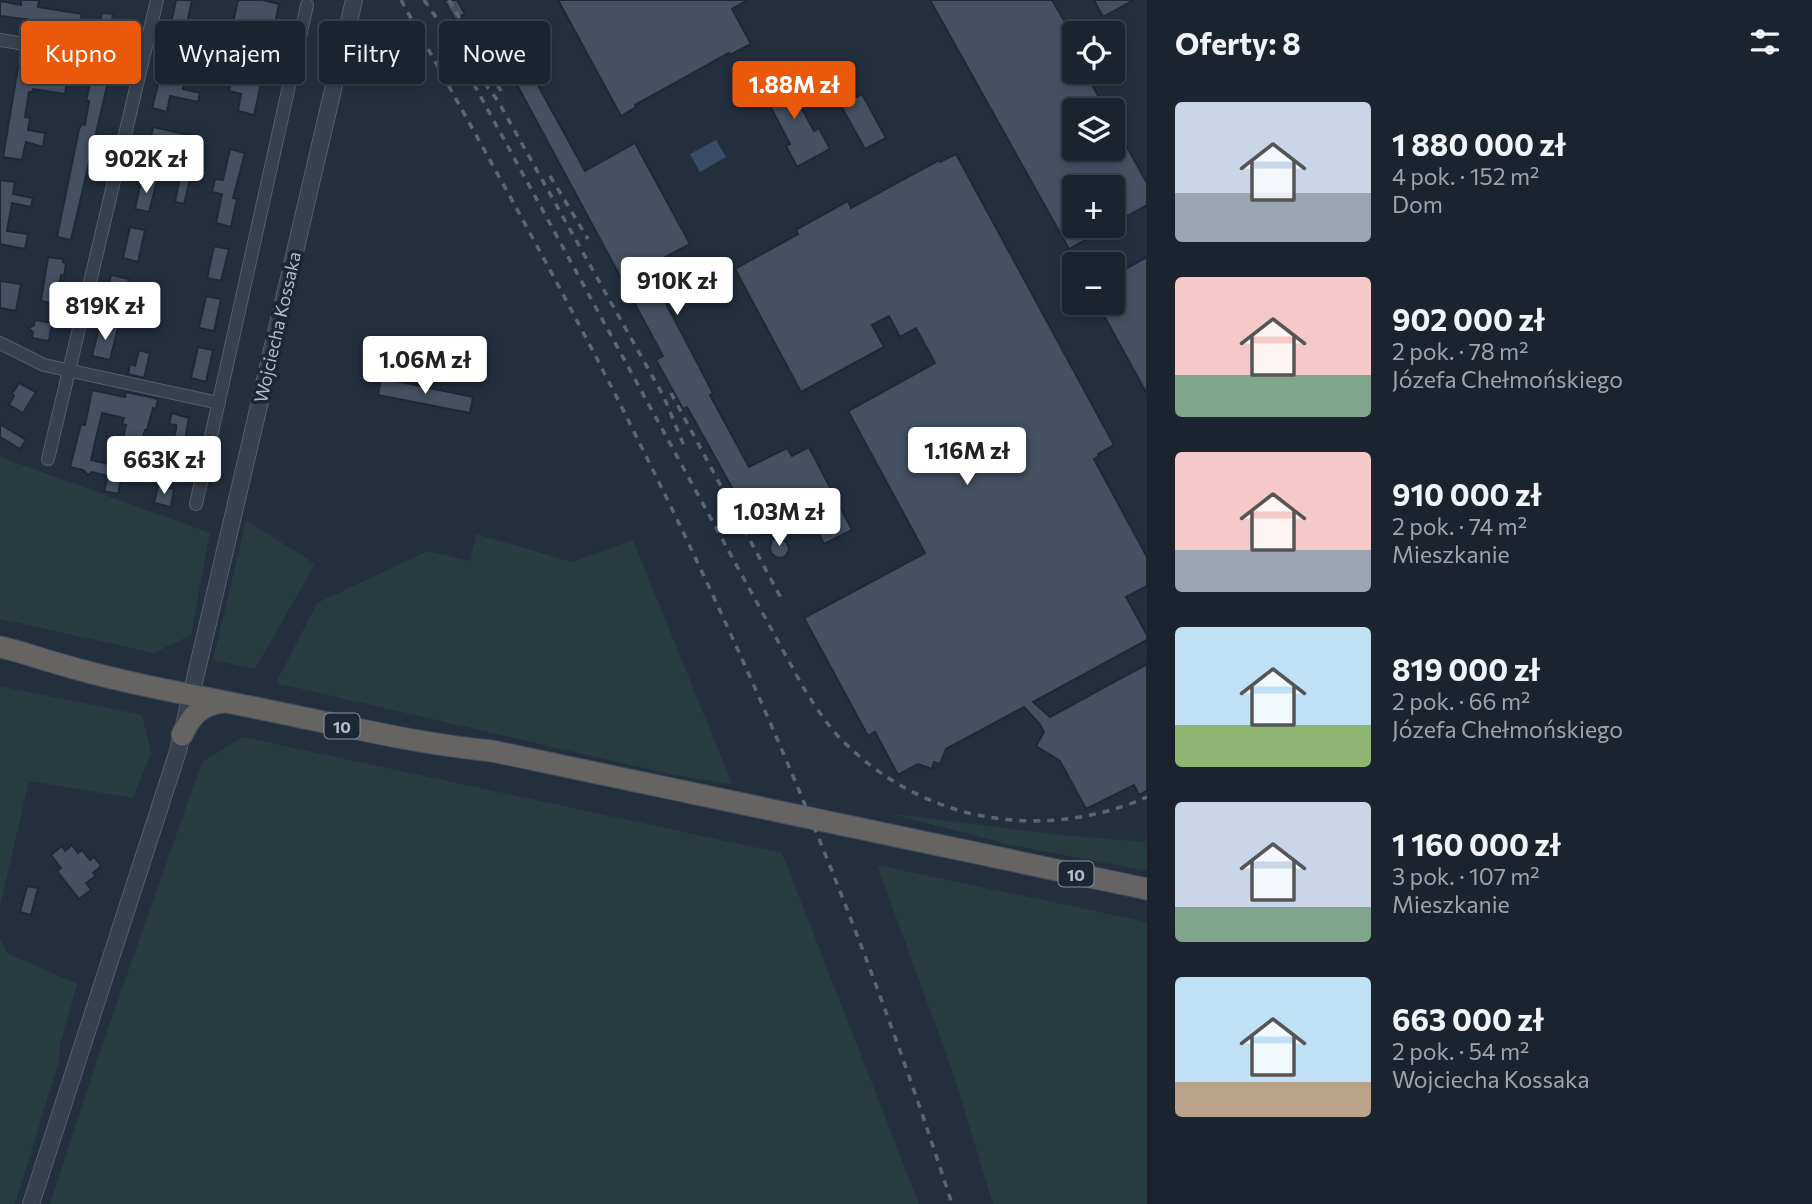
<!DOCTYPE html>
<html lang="pl">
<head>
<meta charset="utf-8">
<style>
	:root { --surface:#1b232e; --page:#242b36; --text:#f1f3f6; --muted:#a0a4aa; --line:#39404a; --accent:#ea580c }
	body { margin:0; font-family:Commissioner,sans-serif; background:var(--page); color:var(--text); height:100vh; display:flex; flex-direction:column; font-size:26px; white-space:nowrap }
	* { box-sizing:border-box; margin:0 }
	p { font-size:23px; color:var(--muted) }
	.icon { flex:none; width:38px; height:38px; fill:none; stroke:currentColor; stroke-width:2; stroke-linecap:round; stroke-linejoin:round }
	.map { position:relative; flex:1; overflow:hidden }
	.sheet { display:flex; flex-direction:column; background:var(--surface); width:665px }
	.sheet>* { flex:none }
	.top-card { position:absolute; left:21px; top:21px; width:665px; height:63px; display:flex; gap:14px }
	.buttons { position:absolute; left:1062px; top:21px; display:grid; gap:14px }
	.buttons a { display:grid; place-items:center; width:63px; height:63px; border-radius:7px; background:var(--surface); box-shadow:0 4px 10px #0003,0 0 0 2px var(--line); font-size:35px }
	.price { position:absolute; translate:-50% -60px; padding:0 16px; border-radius:7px; background:#fff; color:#222; font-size:23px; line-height:46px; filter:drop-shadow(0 2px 4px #0008) }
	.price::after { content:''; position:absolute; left:50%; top:42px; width:21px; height:16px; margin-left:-10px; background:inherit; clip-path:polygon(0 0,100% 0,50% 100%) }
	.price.on { background:var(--accent); color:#fff }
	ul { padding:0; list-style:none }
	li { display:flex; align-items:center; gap:21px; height:175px; padding:0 28px }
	li span { display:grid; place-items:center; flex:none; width:196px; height:140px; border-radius:7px; color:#555 }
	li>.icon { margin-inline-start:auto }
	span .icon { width:84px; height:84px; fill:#fffc; stroke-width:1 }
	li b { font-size:30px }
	h2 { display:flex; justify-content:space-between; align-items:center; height:84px; padding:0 28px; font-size:30px }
	.tag { padding:0 24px; border-radius:7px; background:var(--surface); box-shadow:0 4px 10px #0003,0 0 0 2px var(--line); font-size:24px; line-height:63px }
	.tag.on { background:var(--accent); color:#fff }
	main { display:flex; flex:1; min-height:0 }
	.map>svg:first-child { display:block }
</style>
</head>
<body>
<main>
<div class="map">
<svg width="1147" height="1204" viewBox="0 0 1147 1204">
	<rect width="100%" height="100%" fill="#242f3e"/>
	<g fill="#263c3f">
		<path d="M 0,457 L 210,533 L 191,635 L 154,653 L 0,619 Z"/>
		<path d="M 246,520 L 315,564 L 255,669 L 213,660 Z"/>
		<path d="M 476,534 L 572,562 L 633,540 L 732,784 L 674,775 L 276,683 L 317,603 L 428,551 L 470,561 Z"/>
		<path d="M 0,686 L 142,715 L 151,753 L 133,798 L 29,781 L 0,906 Z"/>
		<path d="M 243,737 L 782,853 L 919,1204 L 50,1204 L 99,1054 L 202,762 Z"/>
		<path d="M 887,813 L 1051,834 L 1144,842 L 1147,838 L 1147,871 L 1012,845 Z"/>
		<path d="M 877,865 L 1147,922 L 1147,1204 L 993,1204 L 953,1073 Z"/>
		<path d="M 0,938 L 7,953 L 77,984 L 60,1045 L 59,1061 L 15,1204 L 0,1204 Z"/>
	</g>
	<path fill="#394c67" d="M 716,140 L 726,157 L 700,172 L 690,154 Z"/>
	<g fill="#455162" stroke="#1f2835" stroke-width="2" fill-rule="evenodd">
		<path d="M 21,0 L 39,0 L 38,7 L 82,14 L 79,29 L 47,24 L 47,22 L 0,16 L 0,1 L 21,5 Z"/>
		<path d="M 176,0 L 192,0 L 182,46 L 167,43 Z"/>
		<path d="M 238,0 L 263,0 L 279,4 L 274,28 L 266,26 L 259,51 L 268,53 L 254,115 L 238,111 L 241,94 L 229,91 L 232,77 L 240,79 L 244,61 L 206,52 L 209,39 L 205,38 L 208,26 L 231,31 Z"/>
		<path d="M 444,0 L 457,0 L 465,14 L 455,19 Z"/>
		<path d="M 558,0 L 748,0 L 732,9 L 751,44 L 730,55 L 729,53 L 635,105 L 636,107 L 621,116 Z"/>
		<path d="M 930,0 L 1052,0 L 1072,34 L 1066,38 L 1074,53 L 1074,72 L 1085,72 L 1106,110 L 1074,110 L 1074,149 L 1113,149 L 1113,122 L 1147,183 L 1147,205 L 1113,224 L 1113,187 L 1074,187 L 1074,226 L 1110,226 L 1069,249 Z"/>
		<path d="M 1094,0 L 1134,0 L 1103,17 Z"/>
		<path d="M 102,13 L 113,14 L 110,31 L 99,29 Z"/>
		<path d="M 518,49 L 585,171 L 635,143 L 690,244 L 647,267 L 713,393 L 710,395 L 749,467 L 787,448 L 792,456 L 809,447 L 852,530 L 824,544 L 808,512 L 792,520 L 783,504 L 762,515 L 771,529 L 759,536 L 687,407 L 683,409 L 656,360 L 663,356 L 502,57 Z"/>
		<path d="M 18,67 L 68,75 L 65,94 L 33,89 L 32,92 L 29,92 L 25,117 L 30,118 L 28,130 L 45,133 L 43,147 L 26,142 L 22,160 L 3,157 Z"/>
		<path d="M 782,72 L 814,131 L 819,128 L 830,149 L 797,167 L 786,146 L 790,144 L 759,85 Z"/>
		<path d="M 157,75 L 185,81 L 183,89 L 200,93 L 198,102 L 170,96 L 167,112 L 152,108 L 158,85 L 155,84 Z"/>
		<path d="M 91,79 L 108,82 L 71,240 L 57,237 L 79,129 L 82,124 L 85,125 L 89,101 L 86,101 Z"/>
		<path d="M 862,94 L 886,138 L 865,149 L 841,106 Z"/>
		<path d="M 153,127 L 199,137 L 196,153 L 164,147 L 161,162 L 146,159 Z"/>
		<path d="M 230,149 L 245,153 L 233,198 L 237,199 L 231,227 L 216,223 L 222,194 L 212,192 L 215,179 L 223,180 Z"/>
		<path d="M 956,154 L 1114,445 L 1098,454 L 1099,456 L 1094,459 L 1147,557 L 1147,586 L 1126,597 L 1147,635 L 1147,640 L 1033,702 L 1050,717 L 1147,664 L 1147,791 L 1139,795 L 1134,785 L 1086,809 L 1060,761 L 1036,746 L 1044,732 L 1039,723 L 1024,707 L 946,749 L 940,764 L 934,762 L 932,769 L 918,764 L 898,775 L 875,732 L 868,736 L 804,618 L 925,553 L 848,411 L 935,363 L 916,328 L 900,337 L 889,316 L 872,325 L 884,347 L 801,392 L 735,269 L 798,234 L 796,230 L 848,201 L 851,208 L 939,160 L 940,162 Z"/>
		<path d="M 142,177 L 157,181 L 149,212 L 135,209 Z"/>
		<path d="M 180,177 L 190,179 L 184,204 L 175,202 Z"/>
		<path d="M 0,180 L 15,182 L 13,194 L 33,198 L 31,207 L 12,203 L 7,231 L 28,234 L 25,249 L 0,244 Z"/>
		<path d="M 130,227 L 145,230 L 138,262 L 123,258 Z"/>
		<path d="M 214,246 L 229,249 L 221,281 L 207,278 Z"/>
		<path d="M 48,257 L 63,259 L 63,262 L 66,263 L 64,276 L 61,275 L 56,304 L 41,301 Z"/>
		<path d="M 1147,257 L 1147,394 L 1097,303 L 1113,303 L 1113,276 Z"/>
		<path d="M 111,275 L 129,279 L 122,311 L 104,306 Z"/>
		<path d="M 0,281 L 21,284 L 16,311 L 0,308 Z"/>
		<path d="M 206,296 L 221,299 L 214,331 L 199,328 Z"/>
		<path d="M 35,320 L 52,323 L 49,341 L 32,338 L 33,332 L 28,328 L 34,325 Z"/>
		<path d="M 100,324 L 118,328 L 110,360 L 92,356 Z"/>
		<path d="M 198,347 L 213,350 L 206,382 L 191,378 Z"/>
		<path d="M 139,350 L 150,353 L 144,378 L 128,374 L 130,364 L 135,366 Z"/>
		<path d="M 381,378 L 473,397 L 470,413 L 378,395 Z"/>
		<path d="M 19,383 L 36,392 L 23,413 L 9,405 L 14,396 L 12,394 Z"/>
		<path d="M 92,390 L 125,397 L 126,392 L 158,399 L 156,409 L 153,408 L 147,430 L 145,430 L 136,465 L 125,462 L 118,494 L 104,491 L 108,476 L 92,472 L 88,475 L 83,470 L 70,467 L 81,424 L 85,425 ZM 102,413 L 124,418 L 122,424 L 126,425 L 121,447 L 117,446 L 113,465 L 91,460 Z"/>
		<path d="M 172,413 L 189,418 L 181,462 L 174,460 L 173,466 L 160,462 L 163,448 L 171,450 L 176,429 L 176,425 L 169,424 Z"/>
		<path d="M 0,424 L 26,440 L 20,449 L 0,437 Z"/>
		<path d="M 158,486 L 174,489 L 171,507 L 154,503 Z"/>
		<path d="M 772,539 L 783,540 L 787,543 L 789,550 L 785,557 L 778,558 L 772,554 L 770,549 Z"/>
		<path d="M 72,845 L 78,853 L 82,850 L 90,860 L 94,857 L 101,866 L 93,873 L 96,876 L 86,883 L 91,890 L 79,899 L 57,871 L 61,868 L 51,855 L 62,846 L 65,851 Z"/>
		<path d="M 27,886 L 38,888 L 31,915 L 20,912 Z"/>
	</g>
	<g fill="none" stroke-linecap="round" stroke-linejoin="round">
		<defs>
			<g id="minor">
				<path d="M 0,40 L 142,64"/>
				<path d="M 0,343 L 44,365 L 219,403"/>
				<path d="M 48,459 L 157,0"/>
				<path d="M 196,504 L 307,5"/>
			</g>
			<path id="tertiary" d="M 31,1204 L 178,751 L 354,0"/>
			<g id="trunk">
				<path d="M 0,647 C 20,651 37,658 56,663 C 125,684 200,696 271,711 C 344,726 418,744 492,751 L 1147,889"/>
				<path d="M 182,735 C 191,716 201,704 224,702"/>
			</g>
		</defs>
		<use href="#minor" stroke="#565f6c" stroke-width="14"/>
		<use href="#tertiary" stroke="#565f6c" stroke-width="18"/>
		<use href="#trunk" stroke="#434c59" stroke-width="23"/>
		<use href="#minor" stroke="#38414e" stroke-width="12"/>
		<use href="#tertiary" stroke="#38414e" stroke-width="16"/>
		<use href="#trunk" stroke="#656462" stroke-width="21"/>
		<g stroke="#5a6575" stroke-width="3.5" stroke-dasharray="7 7" stroke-linecap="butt">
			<path d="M 401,0 C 484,150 569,299 644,452 C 765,695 869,946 952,1204"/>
			<path d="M 424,0 L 441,24 L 803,687 C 813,703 824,720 837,735 C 918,821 1039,844 1147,797"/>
			<path d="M 449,0 L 501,91"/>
			<path d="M 476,72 L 498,101 L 664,397 L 686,451"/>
			<path d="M 550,176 L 588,239"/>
			<path d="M 671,393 L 781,598"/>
		</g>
	</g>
	<g text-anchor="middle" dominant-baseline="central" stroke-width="7" stroke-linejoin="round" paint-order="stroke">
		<g fill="#1d2633" stroke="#878f9c" stroke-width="2">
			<rect x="324.5" y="713.5" width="35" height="25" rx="5"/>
			<rect x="1058.5" y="861.5" width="35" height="25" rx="5"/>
		</g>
		<g font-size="16" font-weight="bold" fill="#b4bcc9">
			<text x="342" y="726">10</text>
			<text x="1076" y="874">10</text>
		</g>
		<g font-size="18" fill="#b4bcc9" stroke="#1d2633">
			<text transform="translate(277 327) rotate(-77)">Wojciecha Kossaka</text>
		</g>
	</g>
</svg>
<div class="buttons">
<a><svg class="icon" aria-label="locate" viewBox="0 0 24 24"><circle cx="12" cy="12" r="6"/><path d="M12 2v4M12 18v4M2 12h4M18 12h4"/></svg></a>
<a><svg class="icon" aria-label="layers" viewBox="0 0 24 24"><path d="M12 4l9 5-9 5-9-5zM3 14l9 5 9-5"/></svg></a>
<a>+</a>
<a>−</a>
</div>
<b class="price on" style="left:794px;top:121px">1.88M zł</b>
<b class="price" style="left:146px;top:195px">902K zł</b>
<b class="price" style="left:677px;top:317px">910K zł</b>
<b class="price" style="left:105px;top:342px">819K zł</b>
<b class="price" style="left:425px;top:396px">1.06M zł</b>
<b class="price" style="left:967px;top:487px">1.16M zł</b>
<b class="price" style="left:164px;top:496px">663K zł</b>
<b class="price" style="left:779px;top:548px">1.03M zł</b>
<div class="top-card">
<a class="tag on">Kupno</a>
<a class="tag">Wynajem</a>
<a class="tag">Filtry</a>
<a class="tag">Nowe</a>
</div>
</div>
<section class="sheet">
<h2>Oferty: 8<svg class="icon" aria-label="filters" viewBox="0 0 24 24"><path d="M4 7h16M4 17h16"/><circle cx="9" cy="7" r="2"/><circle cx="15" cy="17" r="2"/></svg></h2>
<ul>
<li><span style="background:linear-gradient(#c9d6e8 65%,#9aa5b1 0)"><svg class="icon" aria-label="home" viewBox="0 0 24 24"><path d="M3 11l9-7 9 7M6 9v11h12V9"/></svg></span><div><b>1 880 000 zł</b><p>4 pok. · 152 m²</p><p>Dom</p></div></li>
<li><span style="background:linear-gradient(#f6c9c9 70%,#7fa58c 0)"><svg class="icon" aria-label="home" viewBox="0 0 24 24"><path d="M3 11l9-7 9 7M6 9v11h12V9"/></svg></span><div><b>902 000 zł</b><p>2 pok. · 78 m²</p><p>Józefa Chełmońskiego</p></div></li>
<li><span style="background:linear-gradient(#f6c9c9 70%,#9aa5b1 0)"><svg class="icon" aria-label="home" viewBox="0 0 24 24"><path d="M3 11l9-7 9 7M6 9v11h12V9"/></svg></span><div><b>910 000 zł</b><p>2 pok. · 74 m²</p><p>Mieszkanie</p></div></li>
<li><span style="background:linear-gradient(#bfe0f5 70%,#8fb573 0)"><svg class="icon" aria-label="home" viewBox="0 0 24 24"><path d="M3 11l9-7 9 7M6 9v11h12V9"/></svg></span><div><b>819 000 zł</b><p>2 pok. · 66 m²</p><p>Józefa Chełmońskiego</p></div></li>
<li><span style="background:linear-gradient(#c9d6e8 75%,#7fa58c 0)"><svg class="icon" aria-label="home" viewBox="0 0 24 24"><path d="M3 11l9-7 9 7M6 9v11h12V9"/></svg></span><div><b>1 160 000 zł</b><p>3 pok. · 107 m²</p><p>Mieszkanie</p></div></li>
<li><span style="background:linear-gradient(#bfe0f5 75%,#b9a48a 0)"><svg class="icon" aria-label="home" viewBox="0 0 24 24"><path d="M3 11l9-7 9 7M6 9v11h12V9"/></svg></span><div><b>663 000 zł</b><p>2 pok. · 54 m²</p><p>Wojciecha Kossaka</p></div></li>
</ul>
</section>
</main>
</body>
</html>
